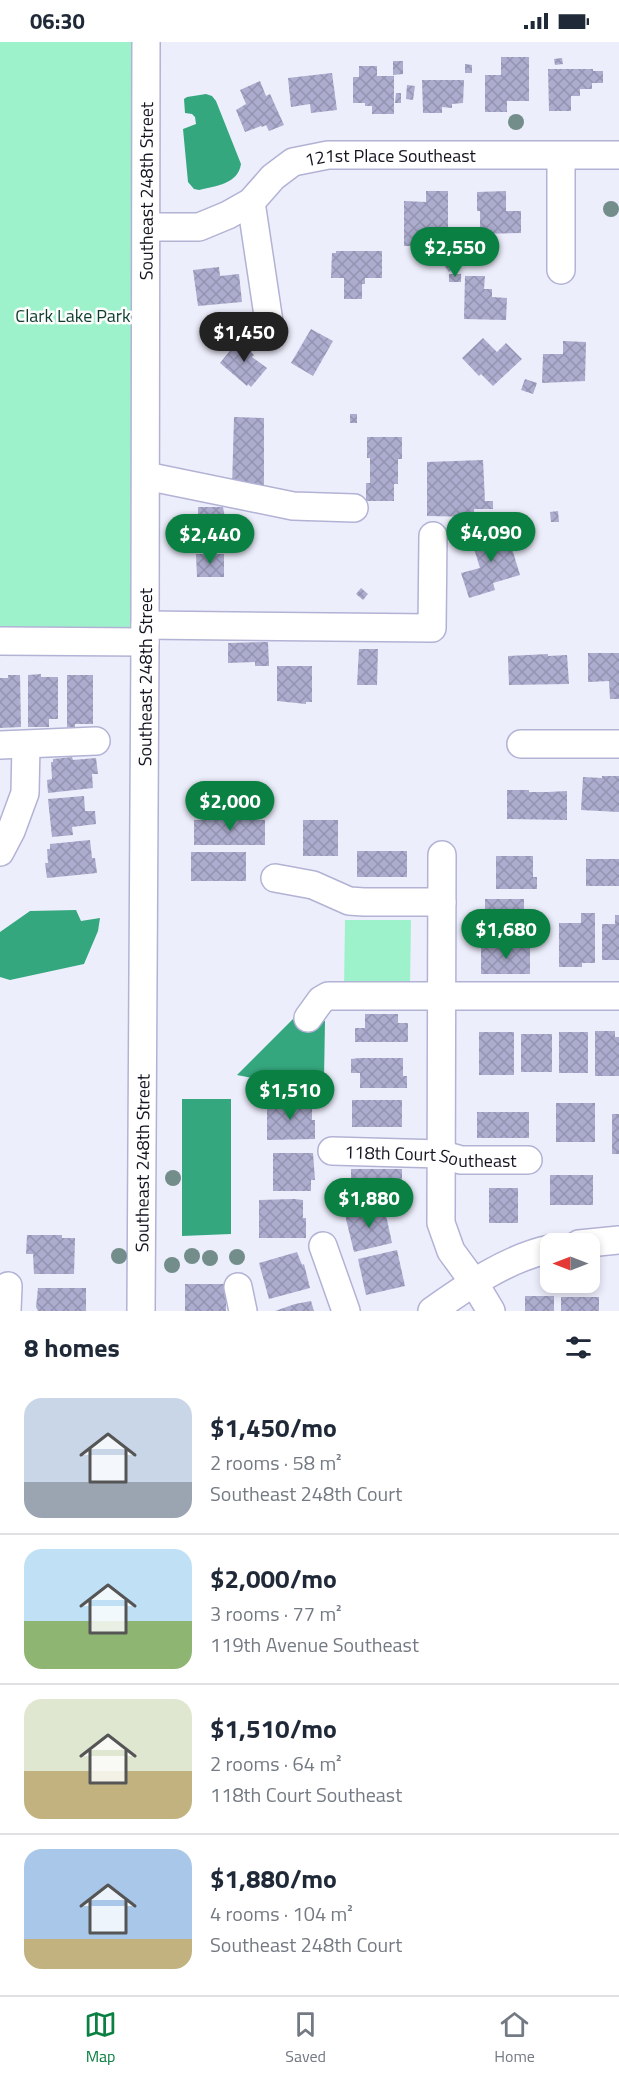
<!DOCTYPE html>
<html lang="en">
<head>
<meta charset="utf-8">
<style>
	:root { --surface:#fff; --page:#f2f2f3; --text:#1f2937; --muted:#747a83; --line:#e0e1e3; --accent:#0b8043 }
	body { margin:0; font-family:"Titillium Web",sans-serif; background:var(--page); color:var(--text); height:100vh; display:flex; flex-direction:column; font-size:22px; white-space:nowrap }
	* { box-sizing:border-box; margin:0 }
	p { font-size:20px; color:var(--muted) }
	.icon { flex:none; width:33px; height:33px; fill:none; stroke:currentColor; stroke-width:2; stroke-linecap:round; stroke-linejoin:round }
	.map { position:relative; height:1269px; overflow:hidden }
	.sheet { display:flex; flex-direction:column; background:var(--surface); flex:1 }
	.sheet>* { flex:none }
	.needle { width:39px; rotate:270deg }
	.buttons { position:absolute; left:540px; top:1191px; display:grid; gap:12px }
	.buttons a { display:grid; place-items:center; width:60px; height:60px; border-radius:12px; background:var(--surface); box-shadow:0 3px 9px #0003; font-size:30px }
	.price { position:absolute; translate:-50% -51px; padding:0 14px; border-radius:21px; background:var(--accent); color:#fff; font-size:20px; line-height:39px; filter:drop-shadow(0 2px 3px #0008) }
	.price::after { content:''; position:absolute; left:50%; top:36px; width:18px; height:14px; margin-left:-9px; background:inherit; clip-path:polygon(0 0,100% 0,50% 100%) }
	.price.active { background:#222; color:#fff }
	ul { padding:0; list-style:none }
	li { display:flex; align-items:center; gap:18px; height:150px; padding:0 24px }
	li+li { border-top:2px solid var(--line) }
	li span { display:grid; place-items:center; flex:none; width:168px; height:120px; border-radius:18px; color:#555 }
	li>.icon { margin-inline-start:auto }
	span .icon { width:72px; height:72px; fill:#fffc; stroke-width:1 }
	li b { font-size:26px }
	h2 { display:flex; justify-content:space-between; align-items:center; height:72px; padding:0 24px; font-size:26px }
	.status { display:flex; justify-content:space-between; align-items:center; height:42px; padding:0 30px; background:var(--surface); direction:ltr }
	.status svg { height:16px; fill:currentColor }
	.dock { display:flex; justify-content:space-around; align-items:center; height:84px; border-top:2px solid var(--line); background:var(--surface); font-size:16px; color:var(--muted) }
	.dock a { display:grid; justify-items:center; gap:3px }
	.dock .active { color:var(--accent) }
	.map>svg:first-child { display:block }
</style>
</head>
<body>
<div class="status"><b>06:30</b><svg viewBox="0 0 49 12"><path d="M0 12V9h3v3zM5 12V6h3v6zM10 12V3h3v9zM15 12V0h3v12zM26 1h20v11H26zM47 4h2v5h-2z"/></svg></div>
<div class="map">
<svg width="619" height="1269" viewBox="0 0 619 1269">
	<defs>
		<pattern id="building-cross-hatch" width="8" height="8" patternUnits="userSpaceOnUse" patternTransform="scale(1.5)"><rect width="8" height="8" fill="#acacce"/><path d="M0 0l8 8M0 8l8-8" fill="none" stroke="#9393b1"/></pattern>
	</defs>
	<rect width="100%" height="100%" fill="#edeefc"/>
	<g fill="#9df2cc">
		<path d="M 0,0 L 146,0 L 145,600 L 0,599 Z"/>
		<path d="M 345,878 L 411,878 L 410,947 L 344,947 Z"/>
	</g>
	<g fill="#35a77e">
		<path d="M 206,52 L 212,54 L 216,59 L 241,122 C 238,142 216,144 199,148 L 194,147 L 188,140 L 183,87 L 196,82 L 195,75 L 192,72 L 185,71 L 184,57 L 187,55 Z"/>
		<path d="M 76,868 L 81,879 L 100,876 L 98,889 L 84,922 L 10,938 L 0,935 L 0,890 L 30,869 Z"/>
		<path d="M 296,974 L 313,979 L 325,979 L 324,1037 L 257,1037 L 237,1033 Z"/>
		<path d="M 182,1057 L 231,1057 L 231,1192 L 182,1194 Z"/>
	</g>
	<g fill="url(#building-cross-hatch)">
		<path d="M 501,15 L 529,15 L 529,59 L 507,59 L 507,70 L 485,70 L 485,33 L 501,33 Z"/>
		<path d="M 562,16 L 563,22 L 555,23 L 554,17 Z"/>
		<path d="M 393,19 L 403,19 L 403,32 L 393,33 Z"/>
		<path d="M 465,22 L 472,23 L 472,31 L 465,31 Z"/>
		<path d="M 359,24 L 377,24 L 377,34 L 394,34 L 394,72 L 372,72 L 372,64 L 365,64 L 365,61 L 353,61 L 353,35 L 359,35 Z"/>
		<path d="M 548,27 L 593,27 L 593,29 L 603,29 L 603,41 L 592,41 L 592,47 L 580,47 L 580,54 L 571,54 L 571,69 L 549,69 Z"/>
		<path d="M 332,31 L 337,68 L 311,71 L 310,62 L 291,65 L 288,36 Z"/>
		<path d="M 422,38 L 464,38 L 463,61 L 452,62 L 452,66 L 442,65 L 442,71 L 423,71 Z"/>
		<path d="M 260,39 L 266,54 L 270,52 L 284,83 L 269,89 L 266,83 L 262,85 L 261,84 L 245,90 L 236,68 L 246,62 L 240,48 Z"/>
		<path d="M 407,43 L 415,44 L 413,58 L 406,57 Z"/>
		<path d="M 396,51 L 401,51 L 401,61 L 395,61 Z"/>
		<path d="M 426,149 L 448,149 L 448,185 L 432,185 L 432,204 L 404,204 L 404,159 L 426,160 Z"/>
		<path d="M 506,149 L 506,169 L 521,169 L 521,191 L 480,192 L 480,169 L 477,169 L 477,150 Z"/>
		<path d="M 336,209 L 382,209 L 382,236 L 365,236 L 365,242 L 362,242 L 362,257 L 344,257 L 344,236 L 331,236 L 332,211 L 336,211 Z"/>
		<path d="M 452,217 L 457,224 L 449,230 L 444,223 Z"/>
		<path d="M 219,225 L 220,234 L 239,232 L 242,260 L 198,264 L 193,228 Z"/>
		<rect x="449" y="232" width="12" height="8"/>
		<path d="M 465,234 L 485,234 L 484,247 L 492,247 L 492,255 L 507,256 L 506,278 L 464,277 Z"/>
		<path d="M 311,287 L 333,299 L 313,334 L 291,321 Z"/>
		<path d="M 242,294 L 255,305 L 251,310 L 254,313 L 252,315 L 267,326 L 251,345 L 248,342 L 247,344 L 220,321 Z"/>
		<path d="M 483,296 L 497,310 L 506,301 L 522,317 L 493,344 L 481,332 L 479,334 L 462,316 Z"/>
		<path d="M 563,299 L 586,300 L 585,339 L 542,341 L 543,312 L 563,312 Z"/>
		<path d="M 525,337 L 537,341 L 533,352 L 521,348 Z"/>
		<rect x="350" y="372" width="7" height="9"/>
		<path d="M 234,375 L 264,376 L 264,446 L 232,445 Z"/>
		<path d="M 367,395 L 402,395 L 402,417 L 398,417 L 398,442 L 394,442 L 394,459 L 366,459 L 366,441 L 370,441 L 370,416 L 367,416 Z"/>
		<path d="M 483,418 L 485,459 L 493,459 L 493,467 L 474,467 L 474,475 L 427,474 L 427,420 Z"/>
		<path d="M 198,465 L 223,465 L 225,476 L 232,480 L 235,477 L 244,487 L 239,492 L 239,502 L 230,502 L 230,504 L 203,503 L 203,492 L 198,492 Z"/>
		<path d="M 558,469 L 559,480 L 551,480 L 550,470 Z"/>
		<path d="M 506,487 L 520,533 L 493,541 L 495,548 L 469,556 L 461,531 L 480,526 L 471,497 Z"/>
		<path d="M 196,512 L 224,512 L 224,535 L 197,535 Z"/>
		<path d="M 361,546 L 368,552 L 363,558 L 356,552 Z"/>
		<path d="M 268,600 L 269,624 L 255,624 L 255,620 L 228,621 L 228,601 Z"/>
		<path d="M 359,607 L 378,607 L 377,643 L 357,643 Z"/>
		<path d="M 588,611 L 619,611 L 619,657 L 610,657 L 609,639 L 588,640 Z"/>
		<path d="M 548,612 L 548,614 L 567,613 L 569,642 L 509,643 L 508,614 Z"/>
		<path d="M 277,624 L 312,624 L 312,660 L 306,660 L 306,662 L 277,659 Z"/>
		<path d="M 41,632 L 41,635 L 58,635 L 58,677 L 49,677 L 49,685 L 28,685 L 28,633 Z"/>
		<path d="M 8,633 L 20,633 L 21,685 L 0,686 L 0,636 L 8,636 Z"/>
		<path d="M 67,633 L 93,633 L 93,682 L 75,682 L 75,685 L 67,685 Z"/>
		<path d="M 72,715 L 73,718 L 96,716 L 98,732 L 92,732 L 93,746 L 48,751 L 47,738 L 52,737 L 51,720 L 53,720 L 53,717 Z"/>
		<path d="M 602,734 L 619,734 L 619,770 L 581,768 L 583,735 L 602,736 Z"/>
		<path d="M 507,748 L 529,748 L 529,750 L 547,750 L 567,749 L 567,778 L 507,777 Z"/>
		<path d="M 84,754 L 85,769 L 95,769 L 96,782 L 72,785 L 73,793 L 52,795 L 48,757 Z"/>
		<rect x="194" y="778" width="71" height="25"/>
		<rect x="303" y="778" width="35" height="36"/>
		<path d="M 90,798 L 92,816 L 95,816 L 97,831 L 47,836 L 45,821 L 48,821 L 47,807 L 50,807 L 50,802 Z"/>
		<rect x="357" y="809" width="50" height="26"/>
		<rect x="191" y="810" width="55" height="29"/>
		<path d="M 496,814 L 533,814 L 533,835 L 537,835 L 537,847 L 496,847 Z"/>
		<rect x="586" y="817" width="33" height="27"/>
		<rect x="485" y="857" width="39" height="37"/>
		<path d="M 581,871 L 595,871 L 595,921 L 582,921 L 582,925 L 559,925 L 559,881 L 581,881 Z"/>
		<path d="M 615,873 L 619,873 L 619,918 L 602,918 L 602,882 L 615,882 Z"/>
		<rect x="481" y="904" width="49" height="28"/>
		<path d="M 365,972 L 398,972 L 398,981 L 408,981 L 408,1000 L 355,1000 L 355,986 L 365,986 Z"/>
		<path d="M 595,989 L 615,989 L 615,995 L 619,995 L 619,1034 L 595,1034 Z"/>
		<rect x="479" y="990" width="35" height="43"/>
		<rect x="559" y="990" width="29" height="41"/>
		<rect x="521" y="992" width="31" height="38"/>
		<path d="M 360,1016 L 403,1016 L 403,1034 L 407,1034 L 407,1046 L 360,1046 L 360,1031 L 351,1031 L 351,1017 Z"/>
		<rect x="352" y="1058" width="50" height="27"/>
		<path d="M 303,1059 L 312,1060 L 312,1078 L 315,1078 L 315,1097 L 267,1098 L 267,1060 Z"/>
		<rect x="556" y="1061" width="39" height="39"/>
		<rect x="477" y="1070" width="52" height="26"/>
		<rect x="612" y="1072" width="7" height="40"/>
		<path d="M 273,1111 L 313,1111 L 315,1138 L 311,1138 L 311,1149 L 273,1149 Z"/>
		<rect x="351" y="1127" width="51" height="28"/>
		<rect x="550" y="1133" width="43" height="30"/>
		<rect x="489" y="1146" width="29" height="35"/>
		<path d="M 294,1157 L 303,1158 L 303,1176 L 306,1176 L 306,1196 L 259,1196 L 259,1158 Z"/>
		<path d="M 384,1164 L 392,1201 L 354,1210 L 345,1173 Z"/>
		<path d="M 27,1193 L 62,1193 L 62,1196 L 75,1196 L 74,1232 L 34,1232 L 33,1212 L 26,1212 Z"/>
		<path d="M 397,1208 L 405,1244 L 366,1253 L 358,1217 Z"/>
		<path d="M 297,1210 L 302,1223 L 304,1222 L 310,1246 L 269,1257 L 259,1221 Z"/>
		<rect x="185" y="1242" width="41" height="27"/>
		<path d="M 38,1246 L 86,1246 L 86,1269 L 38,1269 L 36,1265 Z"/>
		<rect x="525" y="1254" width="29" height="15"/>
		<rect x="561" y="1255" width="38" height="14"/>
		<path d="M 311,1259 L 314,1269 L 275,1269 L 295,1262 Z"/>
	</g>
	<g fill="none" stroke-linecap="round" stroke-linejoin="round">
		<defs>
			<g id="minor">
				<path d="M 251,160 L 269,280"/>
				<path id="s1" d="M 147,185 L 199,185 L 228,173 L 251,160 L 273,135 L 293,120 L 328,113 L 619,113"/>
				<path d="M 561,228 L 561,114"/>
				<path d="M 146,434 L 293,464 L 354,466"/>
				<path d="M 145,583 L 432,586 L 433,494"/>
				<path d="M 0,599 L 145,600"/>
				<path d="M 521,702 L 619,702"/>
				<path d="M 0,703 L 96,699"/>
				<path d="M 0,810 L 11,789 L 25,751 L 26,703"/>
				<path d="M 442,813 L 441,1181 L 451,1209 L 473,1239 L 491,1269"/>
				<path d="M 275,836 L 313,843 L 349,859 L 364,860 L 442,860"/>
				<path d="M 308,976 L 321,958 L 328,954 L 619,954"/>
				<path id="s2" d="M 332,1109 L 440,1112 L 461,1118 L 528,1118"/>
				<path d="M 579,1202 L 619,1198"/>
				<path d="M 323,1204 L 346,1269"/>
				<path d="M 238,1245 L 243,1269"/>
				<path d="M 7,1269 L 8,1244"/>
				<path id="s3" d="M 141,1269 L 145,600 L 146,0"/>
				<path d="M 432,1269 C 467,1244 508,1216 550,1207"/>
			</g>
		</defs>
		<use href="#minor" stroke="#b2b2d5" stroke-width="30"/>
		<use href="#minor" stroke="#fff" stroke-width="27"/>
	</g>
	<g fill="#728d8a">
		<circle cx="516" cy="80" r="8"/>
		<circle cx="611" cy="167" r="8"/>
		<circle cx="173" cy="1136" r="8"/>
		<circle cx="119" cy="1214" r="8"/>
		<circle cx="192" cy="1214" r="8"/>
		<circle cx="237" cy="1215" r="8"/>
		<circle cx="210" cy="1216" r="8"/>
		<circle cx="172" cy="1223" r="8"/>
	</g>
	<g text-anchor="middle" dominant-baseline="central" stroke-width="5" stroke-linejoin="round" paint-order="stroke">
		<g font-size="18" fill="#151521" stroke="#fcfcfc">
			<text stroke="none"><textPath href="#s1" startOffset="266">121st Place Southeast</textPath></text>
			<text stroke="none"><textPath href="#s3" startOffset="1120">Southeast 248th Street</textPath></text>
			<text stroke="none"><textPath href="#s3" startOffset="634">Southeast 248th Street</textPath></text>
			<text stroke="none"><textPath href="#s2" startOffset="99">118th Court Southeast</textPath></text>
			<text stroke="none"><textPath href="#s3" startOffset="148">Southeast 248th Street</textPath></text>
		</g>
		<g font-size="18" fill="#0d3d2c" stroke="#fcfcfc">
			<text x="73" y="273">Clark Lake Park</text>
		</g>
	</g>
</svg>
<div class="buttons">
<a><svg class="needle" viewBox="-14 -14 28 28"><path d="M0-13l5 13h-10z" fill="#e53935"/><path d="M0 13l5-13h-10z" fill="#747a83"/></svg></a>
</div>
<b class="price" style="left:455px;top:236px">$2,550</b>
<b class="price active" style="left:244px;top:321px">$1,450</b>
<b class="price" style="left:491px;top:521px">$4,090</b>
<b class="price" style="left:210px;top:523px">$2,440</b>
<b class="price" style="left:230px;top:790px">$2,000</b>
<b class="price" style="left:506px;top:918px">$1,680</b>
<b class="price" style="left:290px;top:1079px">$1,510</b>
<b class="price" style="left:369px;top:1187px">$1,880</b>
</div>
<section class="sheet">
<h2>8 homes<svg class="icon" aria-label="filters" viewBox="0 0 24 24"><path d="M4 7h16M4 17h16"/><circle cx="9" cy="7" r="2"/><circle cx="15" cy="17" r="2"/></svg></h2>
<ul>
<li><span style="background:linear-gradient(#c9d6e8 70%,#9aa5b1 0)"><svg class="icon" aria-label="home" viewBox="0 0 24 24"><path d="M3 11l9-7 9 7M6 9v11h12V9"/></svg></span><div><b>$1,450/mo</b><p>2 rooms · 58 m²</p><p>Southeast 248th Court</p></div></li>
<li><span style="background:linear-gradient(#bfe0f5 60%,#8fb573 0)"><svg class="icon" aria-label="home" viewBox="0 0 24 24"><path d="M3 11l9-7 9 7M6 9v11h12V9"/></svg></span><div><b>$2,000/mo</b><p>3 rooms · 77 m²</p><p>119th Avenue Southeast</p></div></li>
<li><span style="background:linear-gradient(#dfe7d0 60%,#c2b280 0)"><svg class="icon" aria-label="home" viewBox="0 0 24 24"><path d="M3 11l9-7 9 7M6 9v11h12V9"/></svg></span><div><b>$1,510/mo</b><p>2 rooms · 64 m²</p><p>118th Court Southeast</p></div></li>
<li><span style="background:linear-gradient(#a9c7e8 75%,#c2b280 0)"><svg class="icon" aria-label="home" viewBox="0 0 24 24"><path d="M3 11l9-7 9 7M6 9v11h12V9"/></svg></span><div><b>$1,880/mo</b><p>4 rooms · 104 m²</p><p>Southeast 248th Court</p></div></li>
</ul>
</section>
<nav class="dock">
<a class="active"><svg class="icon" aria-label="map" viewBox="0 0 24 24"><path d="M3 6l6-2 6 2 6-2v14l-6 2-6-2-6 2zM9 4v14M15 6v14"/></svg>Map</a>
<a><svg class="icon" aria-label="saved" viewBox="0 0 24 24"><path d="M7 4h10v16l-5-4-5 4z"/></svg>Saved</a>
<a><svg class="icon" aria-label="home" viewBox="0 0 24 24"><path d="M3 11l9-7 9 7M6 9v11h12V9"/></svg>Home</a>
</nav>
</body>
</html>
